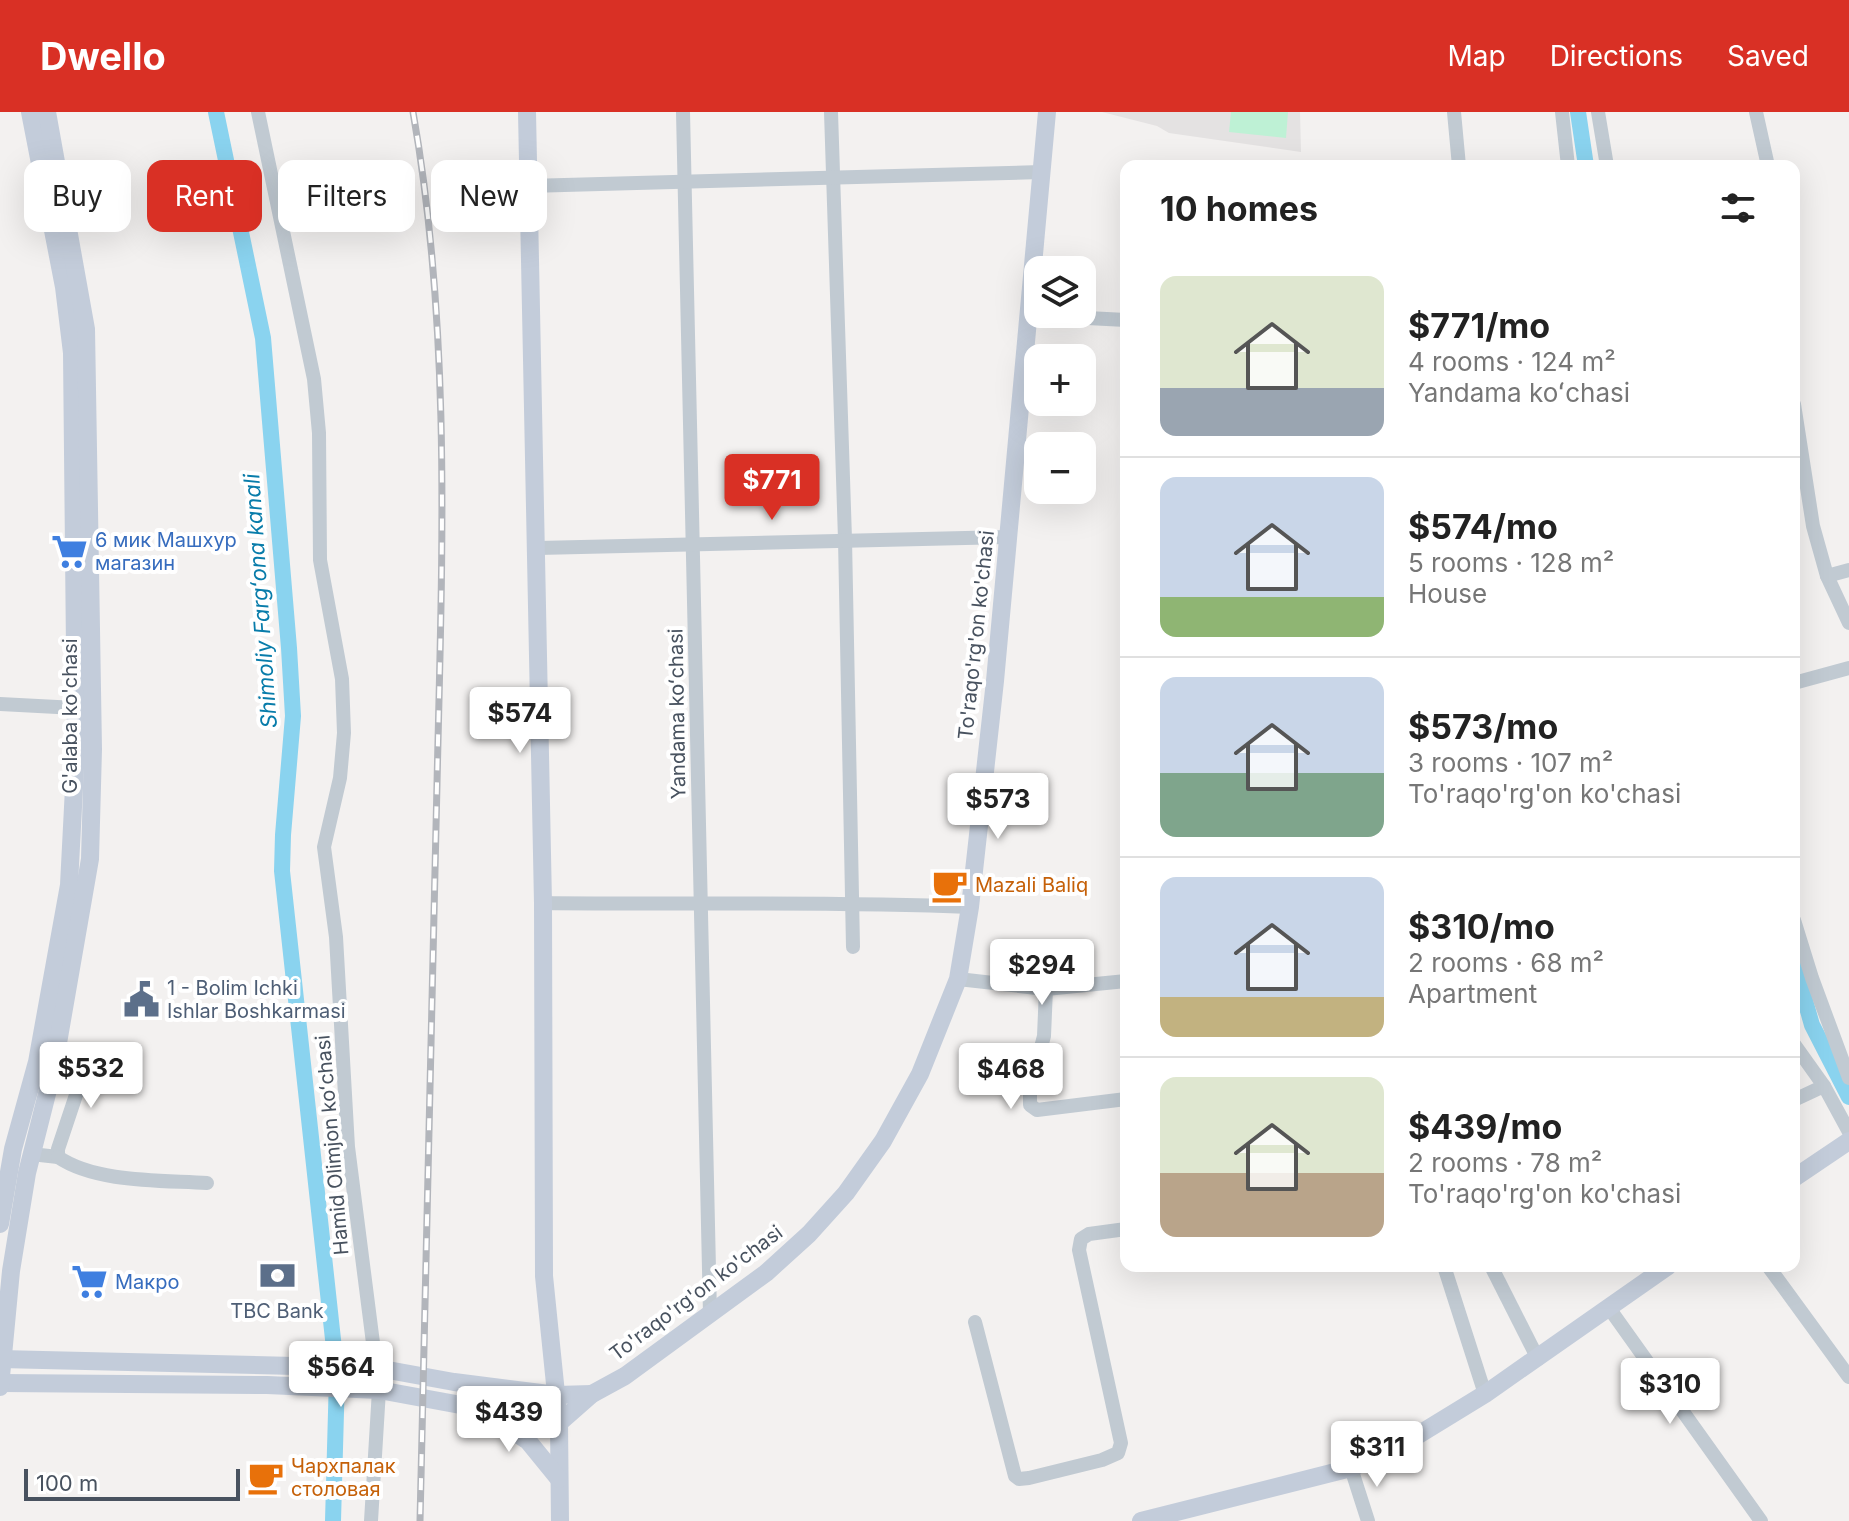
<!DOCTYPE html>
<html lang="en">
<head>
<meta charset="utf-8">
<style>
	:root { --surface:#fff; --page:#f6f6f6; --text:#222; --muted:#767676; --line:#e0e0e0; --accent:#d93025 }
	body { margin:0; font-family:Inter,sans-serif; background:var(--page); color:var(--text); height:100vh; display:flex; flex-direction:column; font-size:30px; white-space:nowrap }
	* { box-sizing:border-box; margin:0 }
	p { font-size:26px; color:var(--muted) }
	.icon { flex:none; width:44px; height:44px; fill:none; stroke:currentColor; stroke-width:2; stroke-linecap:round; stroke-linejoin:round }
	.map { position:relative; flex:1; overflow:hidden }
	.side { position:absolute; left:1120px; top:48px; width:680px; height:1112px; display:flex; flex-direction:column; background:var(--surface); border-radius:16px; box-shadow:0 8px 32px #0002 }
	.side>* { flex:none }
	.top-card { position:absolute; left:24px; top:48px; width:760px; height:72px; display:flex; gap:16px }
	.tools { position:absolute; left:1024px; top:144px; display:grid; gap:16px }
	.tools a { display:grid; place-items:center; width:72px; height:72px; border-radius:16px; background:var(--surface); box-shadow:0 8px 32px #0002; font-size:40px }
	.scale { position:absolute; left:24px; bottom:20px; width:216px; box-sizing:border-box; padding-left:8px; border:4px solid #48525f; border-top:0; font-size:22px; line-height:28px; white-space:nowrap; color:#48525f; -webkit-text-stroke:6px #fff; paint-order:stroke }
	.price { position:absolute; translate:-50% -68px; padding:0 18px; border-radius:8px; background:#fff; color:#222; font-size:26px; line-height:52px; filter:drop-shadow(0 2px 4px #0008) }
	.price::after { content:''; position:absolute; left:50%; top:48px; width:24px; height:18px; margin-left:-12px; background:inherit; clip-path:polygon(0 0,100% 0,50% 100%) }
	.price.on { background:var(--accent); color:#fff }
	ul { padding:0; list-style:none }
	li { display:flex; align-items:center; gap:24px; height:200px; padding:0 40px }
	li+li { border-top:2px solid var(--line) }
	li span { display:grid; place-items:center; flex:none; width:224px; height:160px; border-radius:16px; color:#555 }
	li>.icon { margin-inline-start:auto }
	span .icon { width:96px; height:96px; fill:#fffc; stroke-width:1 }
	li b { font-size:34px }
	h2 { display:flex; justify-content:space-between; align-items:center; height:96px; padding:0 40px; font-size:34px }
	.chip { padding:0 28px; border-radius:16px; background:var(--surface); box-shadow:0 8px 32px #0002; font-size:28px; line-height:72px }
	.chip.on { background:var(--accent); color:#fff }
	header { display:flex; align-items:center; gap:48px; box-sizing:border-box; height:112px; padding:0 40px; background:var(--accent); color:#fff }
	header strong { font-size:38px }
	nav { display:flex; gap:44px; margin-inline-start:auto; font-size:28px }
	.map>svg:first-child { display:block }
</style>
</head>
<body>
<header>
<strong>Dwello</strong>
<nav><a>Map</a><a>Directions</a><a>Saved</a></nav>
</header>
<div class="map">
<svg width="1849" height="1409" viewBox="0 0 1849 1409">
	<rect width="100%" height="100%" fill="#f3f1f0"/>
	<path fill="#e4e2e2" d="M 1102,0 L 1300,0 L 1301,40 L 1169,21 L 1157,14 Z"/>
	<path fill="#bef1d5" d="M 1231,0 L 1288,0 L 1286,26 L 1229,20 Z"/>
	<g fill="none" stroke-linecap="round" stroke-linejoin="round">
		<g stroke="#8ad3ef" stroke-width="16">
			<path d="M 216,0 L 263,226 L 289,536 L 293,604 L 283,723 L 282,759 L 337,1264 L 333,1409"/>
			<path d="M 1578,0 L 1586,54"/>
			<path d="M 1794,850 L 1812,913 L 1849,985"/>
		</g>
		<g stroke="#c1cad2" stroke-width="14">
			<path d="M 258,0 L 314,267 L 319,321 L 320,448 L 342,567 L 344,621 L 340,666 L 324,735 L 336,825 L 348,1035 L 379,1278 L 371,1409"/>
			<path d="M 683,0 L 710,1202"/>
			<path d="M 831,0 L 845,427 L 853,835"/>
			<path d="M 1454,0 L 1459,54"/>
			<path d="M 1562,0 L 1568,54"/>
			<path d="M 1598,0 L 1607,54"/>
			<path d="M 1756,0 L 1768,54"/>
			<path d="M 528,74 L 1041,60"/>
			<path d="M 1029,203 L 1126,208"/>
			<path d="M 1794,292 L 1813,414 L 1827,464 L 1849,511"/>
			<path d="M 538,436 L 1008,425"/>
			<path d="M 1827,464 L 1849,458"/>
			<path d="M 1794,571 L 1849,556"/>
			<path d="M 0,592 L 76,596"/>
			<path d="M 543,791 C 686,793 828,789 970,795"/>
			<path d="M 1794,808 L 1812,866 L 1849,966"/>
			<path d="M 958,867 L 1046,877 L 1126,869"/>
			<path d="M 1046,877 L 1044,924 L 1030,977 L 1030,993 L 1037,998 L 1126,987"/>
			<path d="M 1794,932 L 1824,974 L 1849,1020"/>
			<path d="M 1794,988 L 1824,974"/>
			<path d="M 31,1042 L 58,1045 L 58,1037 L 80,971 L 81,965 L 76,959 L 44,952"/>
			<path d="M 58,1045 C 96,1071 162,1068 207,1071"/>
			<path d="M 1444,1154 L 1485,1282"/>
			<path d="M 1491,1154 L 1538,1247"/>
			<path d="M 1768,1154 L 1849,1265"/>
			<path d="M 1609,1196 L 1761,1409"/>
			<path d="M 975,1210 L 1015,1364 L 1019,1367 L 1029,1366 L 1102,1348 L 1118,1341 L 1121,1331 L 1079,1138 L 1081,1127 L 1089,1122 L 1126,1117"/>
			<path d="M 1351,1356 L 1368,1409"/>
		</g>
		<g stroke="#c3ccda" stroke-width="18">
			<path d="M 527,0 L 543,791 L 544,1164 L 559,1311 L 560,1409"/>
			<path d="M 1794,1066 L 1849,1029"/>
			<path d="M 0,1112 L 13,1037 L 37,950 L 69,773 L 76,637 L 72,241 L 64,175 L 30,0"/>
			<path d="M 0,1247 L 377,1256 L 454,1270 L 557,1283 L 592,1282"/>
			<path d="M 0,1271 L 267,1273 L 379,1278 L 559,1311 L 592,1282 L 625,1264 L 766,1161 L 809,1122 L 846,1081 L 883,1029 L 920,962 L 958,867 L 970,795 L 995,569 L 1047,0"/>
			<path d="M 0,1275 L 11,1159 L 27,1061 L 54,954 L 90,747 L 93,637 L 86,217 L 47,0"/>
			<path d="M 486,1301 L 528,1329 L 559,1367"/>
			<path d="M 1141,1409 L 1351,1356 L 1405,1331 L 1485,1282 L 1668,1154"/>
		</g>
		<defs>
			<path id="rail" d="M 413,0 C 452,222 442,447 437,672 C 431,918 426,1163 420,1409"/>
		</defs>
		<use href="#rail" stroke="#b2b5bb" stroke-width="7"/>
		<use href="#rail" stroke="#fff" stroke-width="4" stroke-dasharray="12" stroke-linecap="butt"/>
	</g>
	<defs>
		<symbol id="supermarket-bare" viewBox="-9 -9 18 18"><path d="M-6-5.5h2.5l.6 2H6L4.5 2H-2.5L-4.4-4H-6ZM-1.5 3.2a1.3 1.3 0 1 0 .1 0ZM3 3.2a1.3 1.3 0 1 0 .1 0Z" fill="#3f7fe0" stroke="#fff" stroke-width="2.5" paint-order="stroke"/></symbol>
		<symbol id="cafe-bare" viewBox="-9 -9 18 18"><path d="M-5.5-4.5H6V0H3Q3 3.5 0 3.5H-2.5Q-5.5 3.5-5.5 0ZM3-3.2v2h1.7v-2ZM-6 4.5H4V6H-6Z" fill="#e8710a" stroke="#fff" stroke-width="2.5" paint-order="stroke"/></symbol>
		<symbol id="civic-bare" viewBox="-9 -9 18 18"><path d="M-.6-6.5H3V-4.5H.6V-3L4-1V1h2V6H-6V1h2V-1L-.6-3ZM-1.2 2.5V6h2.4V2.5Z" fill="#5c6f8a" stroke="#fff" stroke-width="2.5" paint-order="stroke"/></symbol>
		<symbol id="bank-bare" viewBox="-9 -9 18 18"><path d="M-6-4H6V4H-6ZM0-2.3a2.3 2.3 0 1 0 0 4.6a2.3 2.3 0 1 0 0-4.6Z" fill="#5c6f8a" stroke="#fff" stroke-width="2.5" paint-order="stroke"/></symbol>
	</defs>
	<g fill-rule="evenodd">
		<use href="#supermarket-bare" x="44" y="414" width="51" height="51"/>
		<use href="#cafe-bare" x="924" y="748" width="51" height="51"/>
		<use href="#civic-bare" x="116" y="862" width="51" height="51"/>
		<use href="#bank-bare" x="252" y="1138" width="51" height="51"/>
		<use href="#supermarket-bare" x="64" y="1144" width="51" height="51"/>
		<use href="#cafe-bare" x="240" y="1340" width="51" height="51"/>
	</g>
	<g text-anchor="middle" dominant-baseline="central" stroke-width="8" stroke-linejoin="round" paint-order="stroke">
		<g font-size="20" fill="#366cbe" stroke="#fff" text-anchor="start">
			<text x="95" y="428">6 мик Машхур<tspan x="95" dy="23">магазин</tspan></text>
			<text x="115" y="1170">Макро</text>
		</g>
		<g font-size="20" fill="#48525f" stroke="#fff">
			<text transform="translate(976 523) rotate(-84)">To'raqo'rg'on ko'chasi</text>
			<text transform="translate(677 602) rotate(-91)">Yandama koʻchasi</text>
			<text transform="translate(70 604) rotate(-90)">G'alaba ko'chasi</text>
			<text transform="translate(332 1033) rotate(-95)">Hamid Olimjon koʻchasi</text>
			<text transform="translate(696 1181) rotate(-37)">To'raqo'rg'on ko'chasi</text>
		</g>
		<g font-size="20" fill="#c56008" stroke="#fff" text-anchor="start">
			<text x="975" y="773">Mazali Baliq</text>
			<text x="291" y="1354">Чархпалак<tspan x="291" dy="23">столовая</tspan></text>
		</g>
		<g font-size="20" fill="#4e5e75" stroke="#fff" text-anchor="start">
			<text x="167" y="876">1 - Bolim Ichki<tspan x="167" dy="23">Ishlar Boshkarmasi</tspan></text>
			<text x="277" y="1199" text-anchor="middle">TBC Bank</text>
		</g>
		<g font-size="22" font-style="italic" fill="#087caa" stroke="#fff">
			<text transform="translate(260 489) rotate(-94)">Shimoliy Fargʻona kanali</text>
		</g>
	</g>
</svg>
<div class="tools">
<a><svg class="icon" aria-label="layers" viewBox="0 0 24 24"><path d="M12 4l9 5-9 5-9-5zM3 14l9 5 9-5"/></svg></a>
<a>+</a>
<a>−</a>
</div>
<div class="scale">100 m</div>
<b class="price on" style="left:772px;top:410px">$771</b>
<b class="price" style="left:520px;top:643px">$574</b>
<b class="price" style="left:998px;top:729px">$573</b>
<b class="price" style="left:1042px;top:895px">$294</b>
<b class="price" style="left:91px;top:998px">$532</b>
<b class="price" style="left:1011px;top:999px">$468</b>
<b class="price" style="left:341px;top:1297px">$564</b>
<b class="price" style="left:1670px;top:1314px">$310</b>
<b class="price" style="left:509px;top:1342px">$439</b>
<b class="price" style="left:1377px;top:1377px">$311</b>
<div class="top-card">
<a class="chip">Buy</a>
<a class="chip on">Rent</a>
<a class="chip">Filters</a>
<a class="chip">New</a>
</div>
<section class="side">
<h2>10 homes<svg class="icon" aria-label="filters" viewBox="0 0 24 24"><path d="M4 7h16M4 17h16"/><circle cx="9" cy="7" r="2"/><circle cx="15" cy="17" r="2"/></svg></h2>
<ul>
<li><span style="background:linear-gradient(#dfe7d0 70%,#9aa5b1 0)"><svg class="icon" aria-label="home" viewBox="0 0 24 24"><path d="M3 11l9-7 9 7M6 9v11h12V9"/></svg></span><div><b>$771/mo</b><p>4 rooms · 124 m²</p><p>Yandama koʻchasi</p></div></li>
<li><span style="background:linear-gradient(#c9d6e8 75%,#8fb573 0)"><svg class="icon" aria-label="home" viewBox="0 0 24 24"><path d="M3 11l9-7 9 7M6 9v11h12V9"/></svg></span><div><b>$574/mo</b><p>5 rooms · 128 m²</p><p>House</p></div></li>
<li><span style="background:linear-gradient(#c9d6e8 60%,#7fa58c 0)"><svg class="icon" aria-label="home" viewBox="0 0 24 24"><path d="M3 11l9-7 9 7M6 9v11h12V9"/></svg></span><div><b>$573/mo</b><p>3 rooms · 107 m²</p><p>To'raqo'rg'on ko'chasi</p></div></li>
<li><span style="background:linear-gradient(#c9d6e8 75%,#c2b280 0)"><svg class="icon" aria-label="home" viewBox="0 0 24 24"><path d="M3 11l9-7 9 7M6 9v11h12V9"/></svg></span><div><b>$310/mo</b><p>2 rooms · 68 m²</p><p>Apartment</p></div></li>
<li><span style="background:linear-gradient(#dfe7d0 60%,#b9a48a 0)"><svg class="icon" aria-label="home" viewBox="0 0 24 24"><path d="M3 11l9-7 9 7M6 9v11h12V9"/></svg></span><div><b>$439/mo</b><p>2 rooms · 78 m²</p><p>To'raqo'rg'on ko'chasi</p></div></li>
</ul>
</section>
</div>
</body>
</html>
